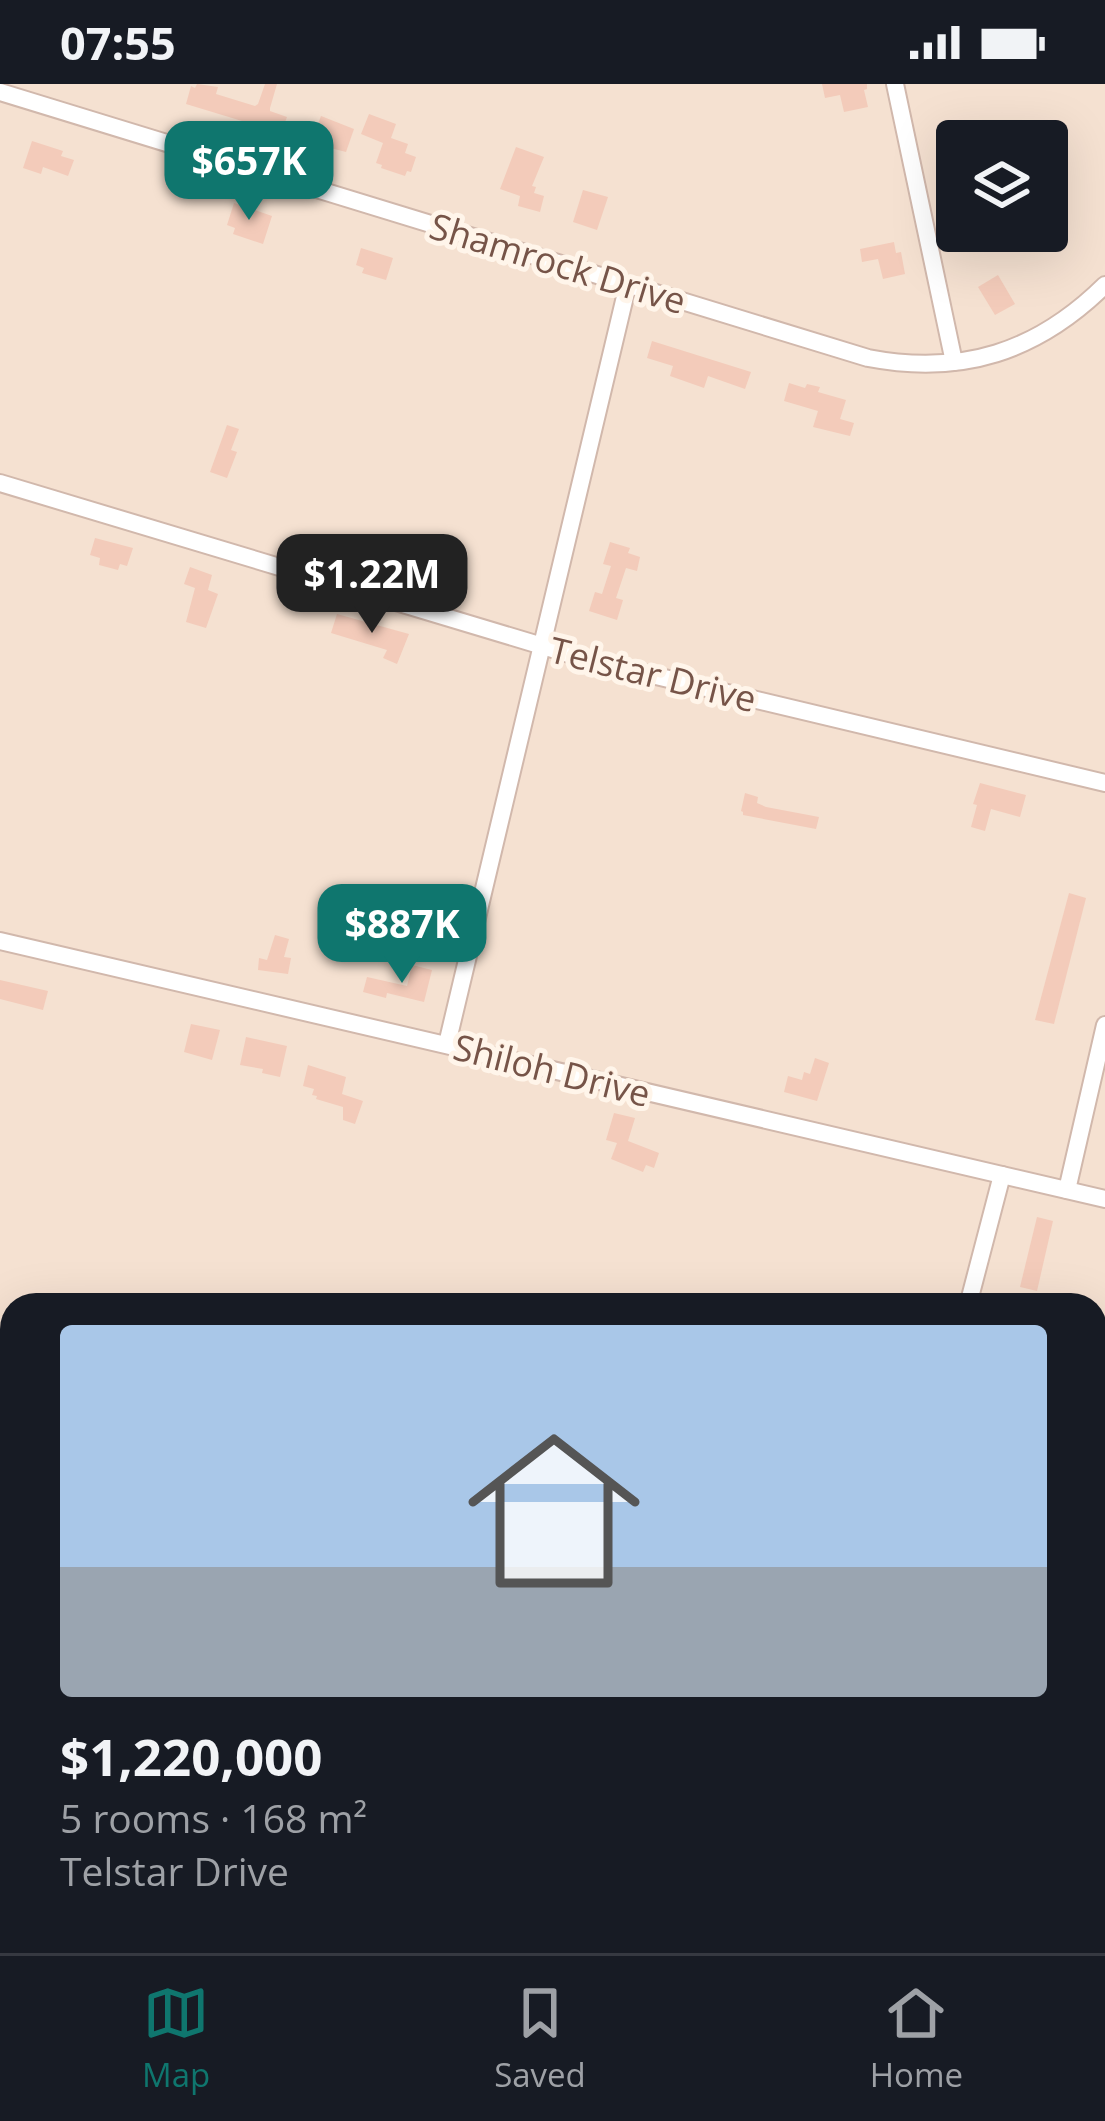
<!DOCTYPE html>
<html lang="en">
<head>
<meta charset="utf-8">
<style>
	:root { --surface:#171b24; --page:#242831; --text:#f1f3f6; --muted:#9ea1a6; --line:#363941; --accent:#0f766e }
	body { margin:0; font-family:"Open Sans",sans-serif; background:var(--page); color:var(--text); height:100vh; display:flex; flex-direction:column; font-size:45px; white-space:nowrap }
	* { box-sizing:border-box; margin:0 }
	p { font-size:39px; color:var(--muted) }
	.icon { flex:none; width:66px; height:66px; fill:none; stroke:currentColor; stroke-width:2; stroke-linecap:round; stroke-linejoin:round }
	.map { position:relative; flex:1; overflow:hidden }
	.details { position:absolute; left:0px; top:1209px; width:1107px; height:660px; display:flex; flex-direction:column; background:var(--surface); border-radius:36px 36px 0 0; box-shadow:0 12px 48px #0002 }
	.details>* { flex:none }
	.buttons { position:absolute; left:936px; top:36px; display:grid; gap:24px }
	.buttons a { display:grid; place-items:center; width:132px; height:132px; border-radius:12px; background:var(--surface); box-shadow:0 12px 48px #0002; font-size:60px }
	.price { position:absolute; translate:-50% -102px; padding:0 27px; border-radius:24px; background:var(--accent); color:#fff; font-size:39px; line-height:78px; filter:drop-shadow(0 3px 6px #0008) }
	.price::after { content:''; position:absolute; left:50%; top:72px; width:36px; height:27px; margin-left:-18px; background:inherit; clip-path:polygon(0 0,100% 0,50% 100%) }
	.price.active { background:#222; color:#fff }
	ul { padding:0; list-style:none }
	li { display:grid; align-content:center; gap:24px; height:636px; padding:0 60px }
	li span { display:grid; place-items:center; height:372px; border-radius:12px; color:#555 }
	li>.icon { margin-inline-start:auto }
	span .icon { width:216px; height:216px; fill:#fffc; stroke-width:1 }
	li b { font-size:51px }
	.status { display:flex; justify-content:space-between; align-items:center; height:84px; padding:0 60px; background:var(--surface); direction:ltr }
	.status svg { height:33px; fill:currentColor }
	.menu { display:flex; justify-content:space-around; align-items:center; height:168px; border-top:3px solid var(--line); background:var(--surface); font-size:33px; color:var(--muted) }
	.menu a { display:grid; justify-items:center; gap:6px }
	.menu .active { color:var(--accent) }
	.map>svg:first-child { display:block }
</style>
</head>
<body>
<div class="status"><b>07:55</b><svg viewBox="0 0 49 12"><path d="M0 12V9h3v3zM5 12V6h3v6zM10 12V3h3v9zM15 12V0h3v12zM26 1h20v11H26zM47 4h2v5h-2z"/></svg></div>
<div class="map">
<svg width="1105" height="1869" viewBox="0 0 1105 1869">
	<rect width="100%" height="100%" fill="#fdf0e3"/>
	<path fill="#f5e1d1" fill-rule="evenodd" d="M 0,0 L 1105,0 L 1105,1869 L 461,1869 L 450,1857 L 1095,1857 L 1095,1221 L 12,1221 L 12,1826 L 0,1827 ZM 957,57 L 1047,57 L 1047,147 L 957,147 Z"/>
	<path fill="#d6ebc1" d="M 0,1790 L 12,1791 L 12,1857 L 536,1857 L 530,1869 L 0,1869 Z"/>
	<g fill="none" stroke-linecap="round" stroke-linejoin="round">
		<g stroke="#9dd6d9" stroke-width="4.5">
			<path d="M 0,1839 L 12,1841"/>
			<path d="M 102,1857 L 170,1869"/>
			<path d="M 513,1857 L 522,1869"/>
			<path d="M 275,1869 L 485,1857"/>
		</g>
	</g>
	<g fill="#f3cbba">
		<path d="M 197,0 L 218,3 L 216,10 L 255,22 L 258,20 L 265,0 L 277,0 L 270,24 L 270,27 L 287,33 L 281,49 L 186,20 L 191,2 L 195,4 Z"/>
		<path d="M 822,0 L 867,0 L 867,5 L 864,6 L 868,23 L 844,28 L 840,11 L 825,14 Z"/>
		<path d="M 369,30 L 396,40 L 391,54 L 408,60 L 405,69 L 416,73 L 411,88 L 407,87 L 405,92 L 381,84 L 382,81 L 376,79 L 383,59 L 361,50 Z"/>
		<path d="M 321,32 L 354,45 L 346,68 L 311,59 Z"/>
		<path d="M 32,57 L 63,67 L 61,72 L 74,76 L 68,92 L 43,83 L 41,90 L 23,84 Z"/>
		<path d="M 516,63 L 544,73 L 532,102 L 536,103 L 534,109 L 544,112 L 540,128 L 518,122 L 520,112 L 500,105 Z"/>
		<path d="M 583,106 L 608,113 L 597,146 L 573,138 Z"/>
		<path d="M 234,119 L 272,132 L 263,160 L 233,150 L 235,144 L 227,141 Z"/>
		<path d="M 894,158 L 896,169 L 901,168 L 905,190 L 883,195 L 878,175 L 862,178 L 860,165 Z"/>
		<path d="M 361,164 L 393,174 L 386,196 L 362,189 L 364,184 L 356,181 Z"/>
		<path d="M 998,191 L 1015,220 L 995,231 L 978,203 Z"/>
		<path d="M 652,257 L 751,288 L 745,305 L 708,292 L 704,304 L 670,292 L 673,282 L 647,274 Z"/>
		<path d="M 789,299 L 805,304 L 807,300 L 820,303 L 818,308 L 846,316 L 840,335 L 854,339 L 850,352 L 813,343 L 818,327 L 784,317 Z"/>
		<path d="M 227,341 L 239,345 L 231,366 L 237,368 L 227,394 L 210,388 Z"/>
		<path d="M 95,454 L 133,464 L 127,482 L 120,480 L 118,486 L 99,481 L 100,474 L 90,471 Z"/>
		<path d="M 610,458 L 630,464 L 628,469 L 640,473 L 637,487 L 626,484 L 616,514 L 623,516 L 617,536 L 589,527 L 595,508 L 602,510 L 611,482 L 603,480 Z"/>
		<path d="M 190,483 L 212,491 L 208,506 L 218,510 L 206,544 L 186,538 L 195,504 L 184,500 Z"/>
		<path d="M 337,530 L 409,550 L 397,580 L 383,574 L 387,566 L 331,549 Z"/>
		<path d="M 980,699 L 1026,711 L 1020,733 L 991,725 L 985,747 L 971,743 L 977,721 L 973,720 Z"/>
		<path d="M 745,709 L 758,713 L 757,719 L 766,723 L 819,733 L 816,745 L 743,731 L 743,728 L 741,727 Z"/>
		<path d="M 1069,809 L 1086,814 L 1054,940 L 1035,936 Z"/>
		<path d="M 275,851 L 289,855 L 284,873 L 291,874 L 288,890 L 258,886 L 259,874 L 267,876 Z"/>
		<path d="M 412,881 L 432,886 L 424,918 L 387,909 L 386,914 L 363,908 L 367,893 L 407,902 Z"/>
		<path d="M 0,896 L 48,907 L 43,926 L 0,915 Z"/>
		<path d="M 191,940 L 220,946 L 212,976 L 184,968 Z"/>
		<path d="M 246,953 L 287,962 L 280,993 L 262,989 L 263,985 L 240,981 Z"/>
		<path d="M 815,974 L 829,979 L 817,1017 L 784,1008 L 788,992 L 802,996 L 804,988 L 810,990 Z"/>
		<path d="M 308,981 L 346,993 L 342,1010 L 363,1017 L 355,1040 L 343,1036 L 343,1023 L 316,1015 L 317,1012 L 312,1011 L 314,1005 L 303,1002 Z"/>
		<path d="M 614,1029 L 635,1034 L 628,1057 L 659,1069 L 654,1084 L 646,1081 L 643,1088 L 611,1075 L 617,1059 L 606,1056 Z"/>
		<path d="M 1037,1133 L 1053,1137 L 1037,1207 L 1020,1203 Z"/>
	</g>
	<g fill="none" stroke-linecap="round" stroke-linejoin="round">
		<defs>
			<g id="street">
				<path d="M 895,0 L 954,278"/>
				<path d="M 0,8 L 868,274 C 962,292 1037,268 1105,201"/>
				<path d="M 0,399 L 589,576 L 1105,699"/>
				<path d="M 0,857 L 1105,1115"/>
				<path d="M 447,960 L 628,200"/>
				<path d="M 1067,1106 L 1105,941"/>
				<path d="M 968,1221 L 1002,1091"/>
				<path d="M 0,1361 L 12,1369"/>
				<path d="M 0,1480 L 12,1462"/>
				<path d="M 1095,1540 L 1105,1543"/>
				<path d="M 672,1857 L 682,1869"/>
				<path d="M 1030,1857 L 1033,1869"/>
				<path d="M 757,1869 L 773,1857"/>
			</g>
		</defs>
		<use href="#street" stroke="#d1b8ac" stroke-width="20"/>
		<use href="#street" stroke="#fff" stroke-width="16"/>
	</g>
	<g text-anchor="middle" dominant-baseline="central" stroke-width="10" stroke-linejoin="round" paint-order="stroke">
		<g font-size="36" fill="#765448" stroke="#fff5ea">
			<text transform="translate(558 179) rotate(17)">Shamrock Drive</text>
			<text transform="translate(653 590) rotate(14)">Telstar Drive</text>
			<text transform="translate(552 986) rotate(14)">Shiloh Drive</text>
		</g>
	</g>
</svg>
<div class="buttons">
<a><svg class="icon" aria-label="layers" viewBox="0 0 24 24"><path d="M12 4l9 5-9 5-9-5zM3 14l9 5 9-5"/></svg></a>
</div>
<b class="price" style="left:249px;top:139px">$657K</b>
<b class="price active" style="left:372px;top:552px">$1.22M</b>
<b class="price" style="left:402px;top:902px">$887K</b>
<section class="details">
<ul>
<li><span style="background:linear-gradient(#a9c7e8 65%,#9aa5b1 0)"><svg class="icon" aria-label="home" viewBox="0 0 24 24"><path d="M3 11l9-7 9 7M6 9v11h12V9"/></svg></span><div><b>$1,220,000</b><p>5 rooms · 168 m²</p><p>Telstar Drive</p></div></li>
</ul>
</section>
</div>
<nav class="menu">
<a class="active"><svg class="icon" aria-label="map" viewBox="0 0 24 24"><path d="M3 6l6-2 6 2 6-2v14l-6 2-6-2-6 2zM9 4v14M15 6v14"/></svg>Map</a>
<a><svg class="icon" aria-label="saved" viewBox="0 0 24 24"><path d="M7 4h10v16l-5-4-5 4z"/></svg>Saved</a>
<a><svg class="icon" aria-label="home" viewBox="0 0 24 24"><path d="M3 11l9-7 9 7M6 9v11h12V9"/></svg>Home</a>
</nav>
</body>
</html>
